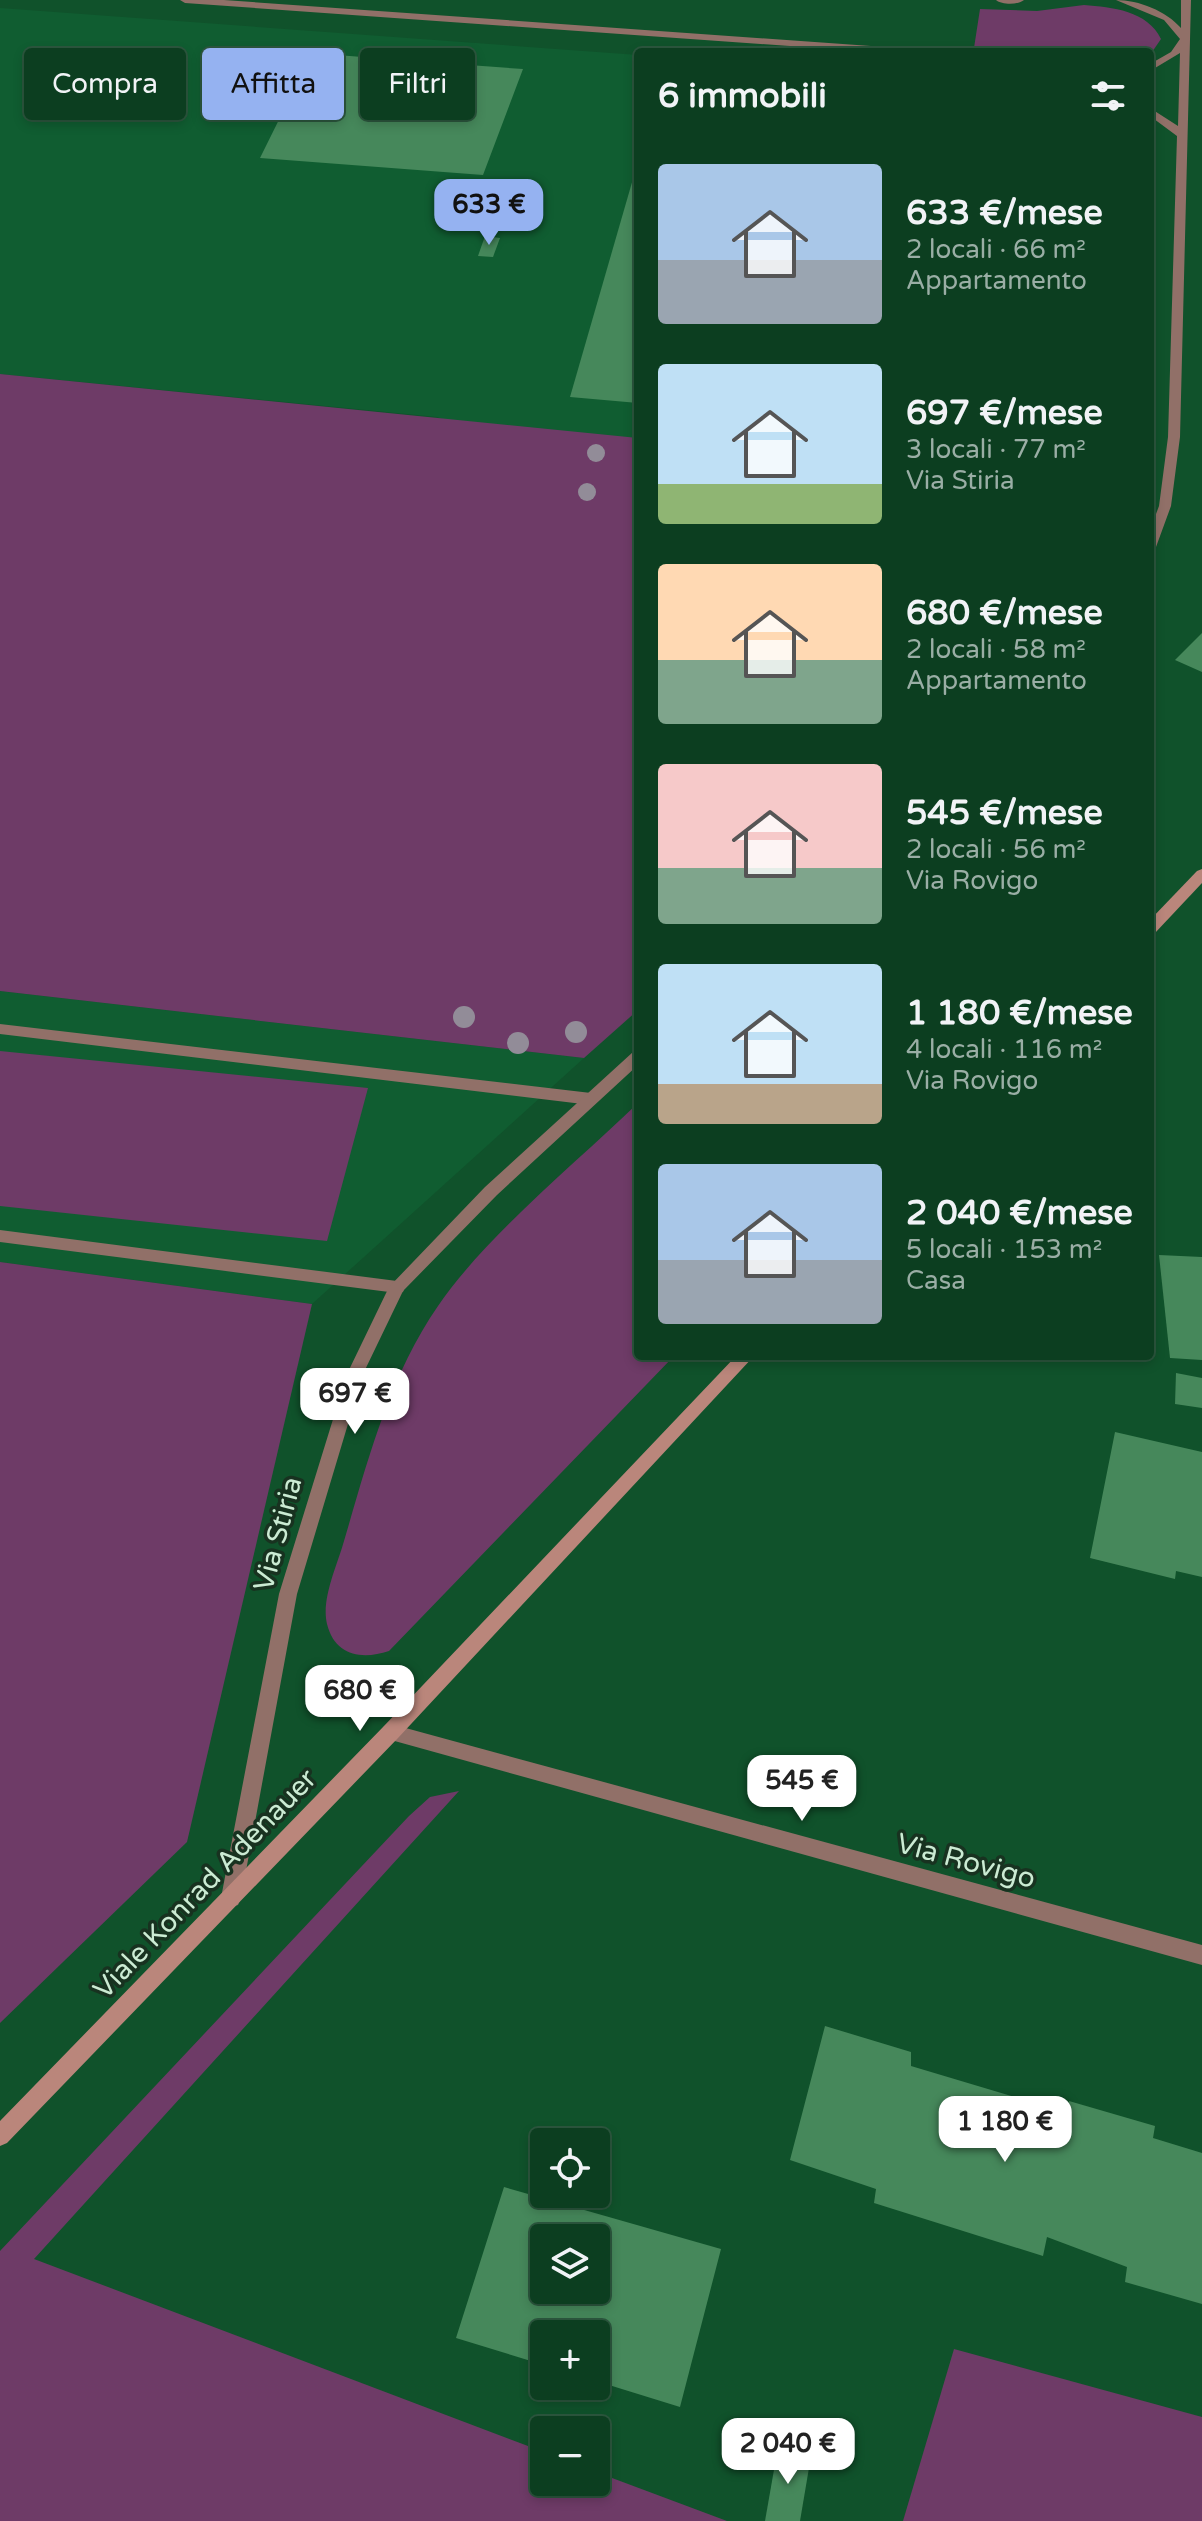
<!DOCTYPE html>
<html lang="it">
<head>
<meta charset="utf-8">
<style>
	:root { --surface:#0c3e20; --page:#154529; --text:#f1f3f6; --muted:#9aaea5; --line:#2c573e; --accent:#95b2f1 }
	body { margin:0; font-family:"Varela Round",sans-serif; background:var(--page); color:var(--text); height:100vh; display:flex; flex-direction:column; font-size:30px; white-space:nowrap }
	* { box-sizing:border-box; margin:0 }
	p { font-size:26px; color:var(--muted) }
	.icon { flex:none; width:44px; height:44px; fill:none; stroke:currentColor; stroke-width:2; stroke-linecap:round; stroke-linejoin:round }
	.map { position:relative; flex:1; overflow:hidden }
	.panel { position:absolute; left:634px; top:48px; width:520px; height:1312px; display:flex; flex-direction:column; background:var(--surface); border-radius:8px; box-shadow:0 4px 12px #0003,0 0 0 2px var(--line) }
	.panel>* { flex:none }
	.banner { position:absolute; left:24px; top:48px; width:490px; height:72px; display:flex; gap:16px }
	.controls { position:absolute; left:530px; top:2128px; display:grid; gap:16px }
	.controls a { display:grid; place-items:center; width:80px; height:80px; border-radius:8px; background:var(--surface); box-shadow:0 4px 12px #0003,0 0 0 2px var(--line); font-size:40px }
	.price { position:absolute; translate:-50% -68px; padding:0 18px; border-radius:16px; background:#fff; color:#222; font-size:26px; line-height:52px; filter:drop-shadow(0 2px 4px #0008) }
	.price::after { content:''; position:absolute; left:50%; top:48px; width:24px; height:18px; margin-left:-12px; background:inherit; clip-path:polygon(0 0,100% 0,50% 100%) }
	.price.selected { background:var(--accent); color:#111 }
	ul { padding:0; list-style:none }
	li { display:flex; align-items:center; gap:24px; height:200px; padding:0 24px }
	li span { display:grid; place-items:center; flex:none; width:224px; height:160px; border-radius:8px; color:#555 }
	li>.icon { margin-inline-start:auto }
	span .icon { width:96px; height:96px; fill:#fffc; stroke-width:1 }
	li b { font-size:34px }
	h2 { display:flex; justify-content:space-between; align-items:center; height:96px; padding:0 24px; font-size:34px }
	.pill { padding:0 28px; border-radius:8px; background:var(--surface); box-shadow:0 4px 12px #0003,0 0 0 2px var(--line); font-size:28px; line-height:72px }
	.pill.selected { background:var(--accent); color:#111 }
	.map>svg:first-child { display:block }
</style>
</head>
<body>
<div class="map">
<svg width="1202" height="2521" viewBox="0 0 1202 2521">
	<rect width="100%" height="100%" fill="#10522b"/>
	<g fill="#105d31">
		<path d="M 0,8 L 638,55 L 638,490 L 437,417 L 0,374 Z"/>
		<path d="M 0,991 L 584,1058 L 312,1304 L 0,1262 Z"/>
	</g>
	<g fill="#6e3b67">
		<path d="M 1084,5 C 1112,7 1148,11 1161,39 L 1150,55 L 1150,52 L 1018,52 L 974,48 L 980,9 L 1037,11 Z"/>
		<path d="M 0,374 L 638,438 L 638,1010 L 584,1058 L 0,991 Z"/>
		<path d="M 0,1051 L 368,1088 L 327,1241 L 0,1206 Z"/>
		<path d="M 638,1103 L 638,1356 L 674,1356 L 389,1651 C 362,1660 335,1656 327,1624 C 321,1599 337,1566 344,1541 C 368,1460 389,1377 438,1306 C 485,1237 576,1163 638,1103 Z"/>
		<path d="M 0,1262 L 312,1304 L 187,1842 L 0,2023 Z"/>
		<path d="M 459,1791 L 34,2259 L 544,2452 L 544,2482 L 596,2482 L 596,2472 L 727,2521 L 0,2521 L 0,2251 L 409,1816 L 430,1797 Z"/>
		<path d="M 954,2349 L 1202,2417 L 1202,2521 L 903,2521 Z"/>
	</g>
	<g fill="#46885b" fill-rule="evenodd">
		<path d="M 312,53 L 400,60 L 523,69 L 483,175 L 260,158 Z"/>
		<path d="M 637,165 L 638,403 L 570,397 Z"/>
		<path d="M 485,236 L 500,238 L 493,257 L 478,256 Z"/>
		<path d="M 1202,633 L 1202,672 L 1175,660 Z"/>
		<path d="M 1159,1255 L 1202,1257 L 1202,1360 L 1170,1358 Z"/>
		<path d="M 1176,1373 L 1202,1378 L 1202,1408 L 1175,1404 Z"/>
		<path d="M 1115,1432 L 1202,1452 L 1202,1577 L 1176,1571 L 1175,1579 L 1090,1558 Z"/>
		<path d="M 825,2026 L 911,2052 L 911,2066 L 1068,2113 L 1069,2101 L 1155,2126 L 1153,2138 L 1202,2153 L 1202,2304 L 1125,2282 L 1127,2267 L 1047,2237 L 1043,2256 L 874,2203 L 876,2189 L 790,2160 Z"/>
		<path d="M 504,2187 L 721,2249 L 680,2407 L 596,2381 L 596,2334 L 544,2334 L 544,2365 L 456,2338 ZM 544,2238 L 596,2238 L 596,2290 L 544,2290 Z"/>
		<path d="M 778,2447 L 811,2456 L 800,2521 L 765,2521 Z"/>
	</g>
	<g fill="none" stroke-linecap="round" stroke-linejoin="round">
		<g fill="#917068" fill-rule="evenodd">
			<path d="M 0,1024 L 591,1093 L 599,1099 L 591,1105 L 0,1034 Z"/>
			<path d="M 0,1230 L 397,1281 L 403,1282 L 405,1287 L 403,1292 L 397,1293 L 0,1242 Z"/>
		</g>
		<g fill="#917068" fill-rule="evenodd">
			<path d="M 180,0 L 224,0 L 913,49 L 918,52 L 873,52 L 185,3 Z"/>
			<path d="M 996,0 L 1024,0 C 1018,5 1002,5 996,0 Z"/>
			<path d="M 1116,0 C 1139,0 1166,11 1181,28 L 1181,0 L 1191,0 L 1180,437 L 1171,506 L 1156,547 L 1150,551 L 1150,530 L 1159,506 L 1168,437 L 1177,136 L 1150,116 L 1150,108 L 1178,126 L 1180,53 L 1150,71 L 1150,64 L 1171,52 L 1180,39 L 1164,20 Z"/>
			<path d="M 638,1051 L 638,1065 L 497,1195 L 403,1291 L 363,1374 L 297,1594 L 241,1898 L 238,1905 L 231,1907 L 224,1905 L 221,1898 L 279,1594 L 347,1374 L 389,1287 L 485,1187 L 633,1052 Z"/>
			<path d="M 391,1724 L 1202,1945 L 1202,1965 L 391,1740 L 384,1738 L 382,1732 L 384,1726 Z"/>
		</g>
		<g fill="#ba867b" fill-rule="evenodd">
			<path d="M 1202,869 L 1202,883 L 1155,933 L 1150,934 L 1150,920 L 1197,871 Z"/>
			<path d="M 736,1356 L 754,1356 L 398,1738 L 7,2143 L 0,2146 L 0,2121 L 384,1726 Z"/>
		</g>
	</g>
	<g fill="#928c98">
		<circle cx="596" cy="453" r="9"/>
		<circle cx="587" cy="492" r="9"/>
		<circle cx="464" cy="1017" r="11"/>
		<circle cx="576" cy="1032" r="11"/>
		<circle cx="518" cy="1043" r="11"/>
	</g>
	<g text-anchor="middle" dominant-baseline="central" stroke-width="7" stroke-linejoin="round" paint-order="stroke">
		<g font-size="28" fill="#cbebd3" stroke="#183220">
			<text transform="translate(278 1534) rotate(-75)">Via Stiria</text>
			<text transform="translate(966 1861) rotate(15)">Via Rovigo</text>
			<text transform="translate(205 1884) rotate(-46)">Viale Konrad Adenauer</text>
		</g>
	</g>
</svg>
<div class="controls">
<a><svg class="icon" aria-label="locate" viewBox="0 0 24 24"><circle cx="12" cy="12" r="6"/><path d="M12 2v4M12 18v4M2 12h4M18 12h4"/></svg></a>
<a><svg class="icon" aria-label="layers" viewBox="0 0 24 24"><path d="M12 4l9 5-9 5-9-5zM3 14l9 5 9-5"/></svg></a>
<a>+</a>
<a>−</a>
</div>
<b class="price selected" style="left:489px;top:247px">633 €</b>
<b class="price" style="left:355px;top:1436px">697 €</b>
<b class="price" style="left:360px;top:1733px">680 €</b>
<b class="price" style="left:802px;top:1823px">545 €</b>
<b class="price" style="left:1005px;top:2164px">1 180 €</b>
<b class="price" style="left:788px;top:2486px">2 040 €</b>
<div class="banner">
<a class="pill">Compra</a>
<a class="pill selected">Affitta</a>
<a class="pill">Filtri</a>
</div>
<section class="panel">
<h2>6 immobili<svg class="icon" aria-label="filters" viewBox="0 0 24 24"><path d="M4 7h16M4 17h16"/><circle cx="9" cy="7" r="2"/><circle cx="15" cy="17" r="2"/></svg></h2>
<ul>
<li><span style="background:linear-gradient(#a9c7e8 60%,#9aa5b1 0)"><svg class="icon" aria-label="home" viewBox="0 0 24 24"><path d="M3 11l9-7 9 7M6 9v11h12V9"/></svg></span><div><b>633 €/mese</b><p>2 locali · 66 m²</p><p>Appartamento</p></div></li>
<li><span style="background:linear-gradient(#bfe0f5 75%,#8fb573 0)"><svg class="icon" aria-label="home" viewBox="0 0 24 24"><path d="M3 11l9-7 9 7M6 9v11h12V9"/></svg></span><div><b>697 €/mese</b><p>3 locali · 77 m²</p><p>Via Stiria</p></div></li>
<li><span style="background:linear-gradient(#ffd9b3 60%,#7fa58c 0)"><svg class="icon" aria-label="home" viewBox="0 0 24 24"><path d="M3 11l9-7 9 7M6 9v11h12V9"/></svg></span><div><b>680 €/mese</b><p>2 locali · 58 m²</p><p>Appartamento</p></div></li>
<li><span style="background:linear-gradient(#f6c9c9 65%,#7fa58c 0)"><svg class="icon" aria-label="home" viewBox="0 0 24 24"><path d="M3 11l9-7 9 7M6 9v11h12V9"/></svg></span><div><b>545 €/mese</b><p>2 locali · 56 m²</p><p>Via Rovigo</p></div></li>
<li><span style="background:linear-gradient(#bfe0f5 75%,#b9a48a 0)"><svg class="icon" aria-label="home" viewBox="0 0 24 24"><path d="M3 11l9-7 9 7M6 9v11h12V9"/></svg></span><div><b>1 180 €/mese</b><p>4 locali · 116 m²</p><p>Via Rovigo</p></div></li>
<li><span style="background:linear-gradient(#a9c7e8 60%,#9aa5b1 0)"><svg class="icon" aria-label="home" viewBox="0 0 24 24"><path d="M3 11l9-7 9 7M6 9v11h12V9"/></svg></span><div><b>2 040 €/mese</b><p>5 locali · 153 m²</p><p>Casa</p></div></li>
</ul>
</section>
</div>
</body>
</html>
